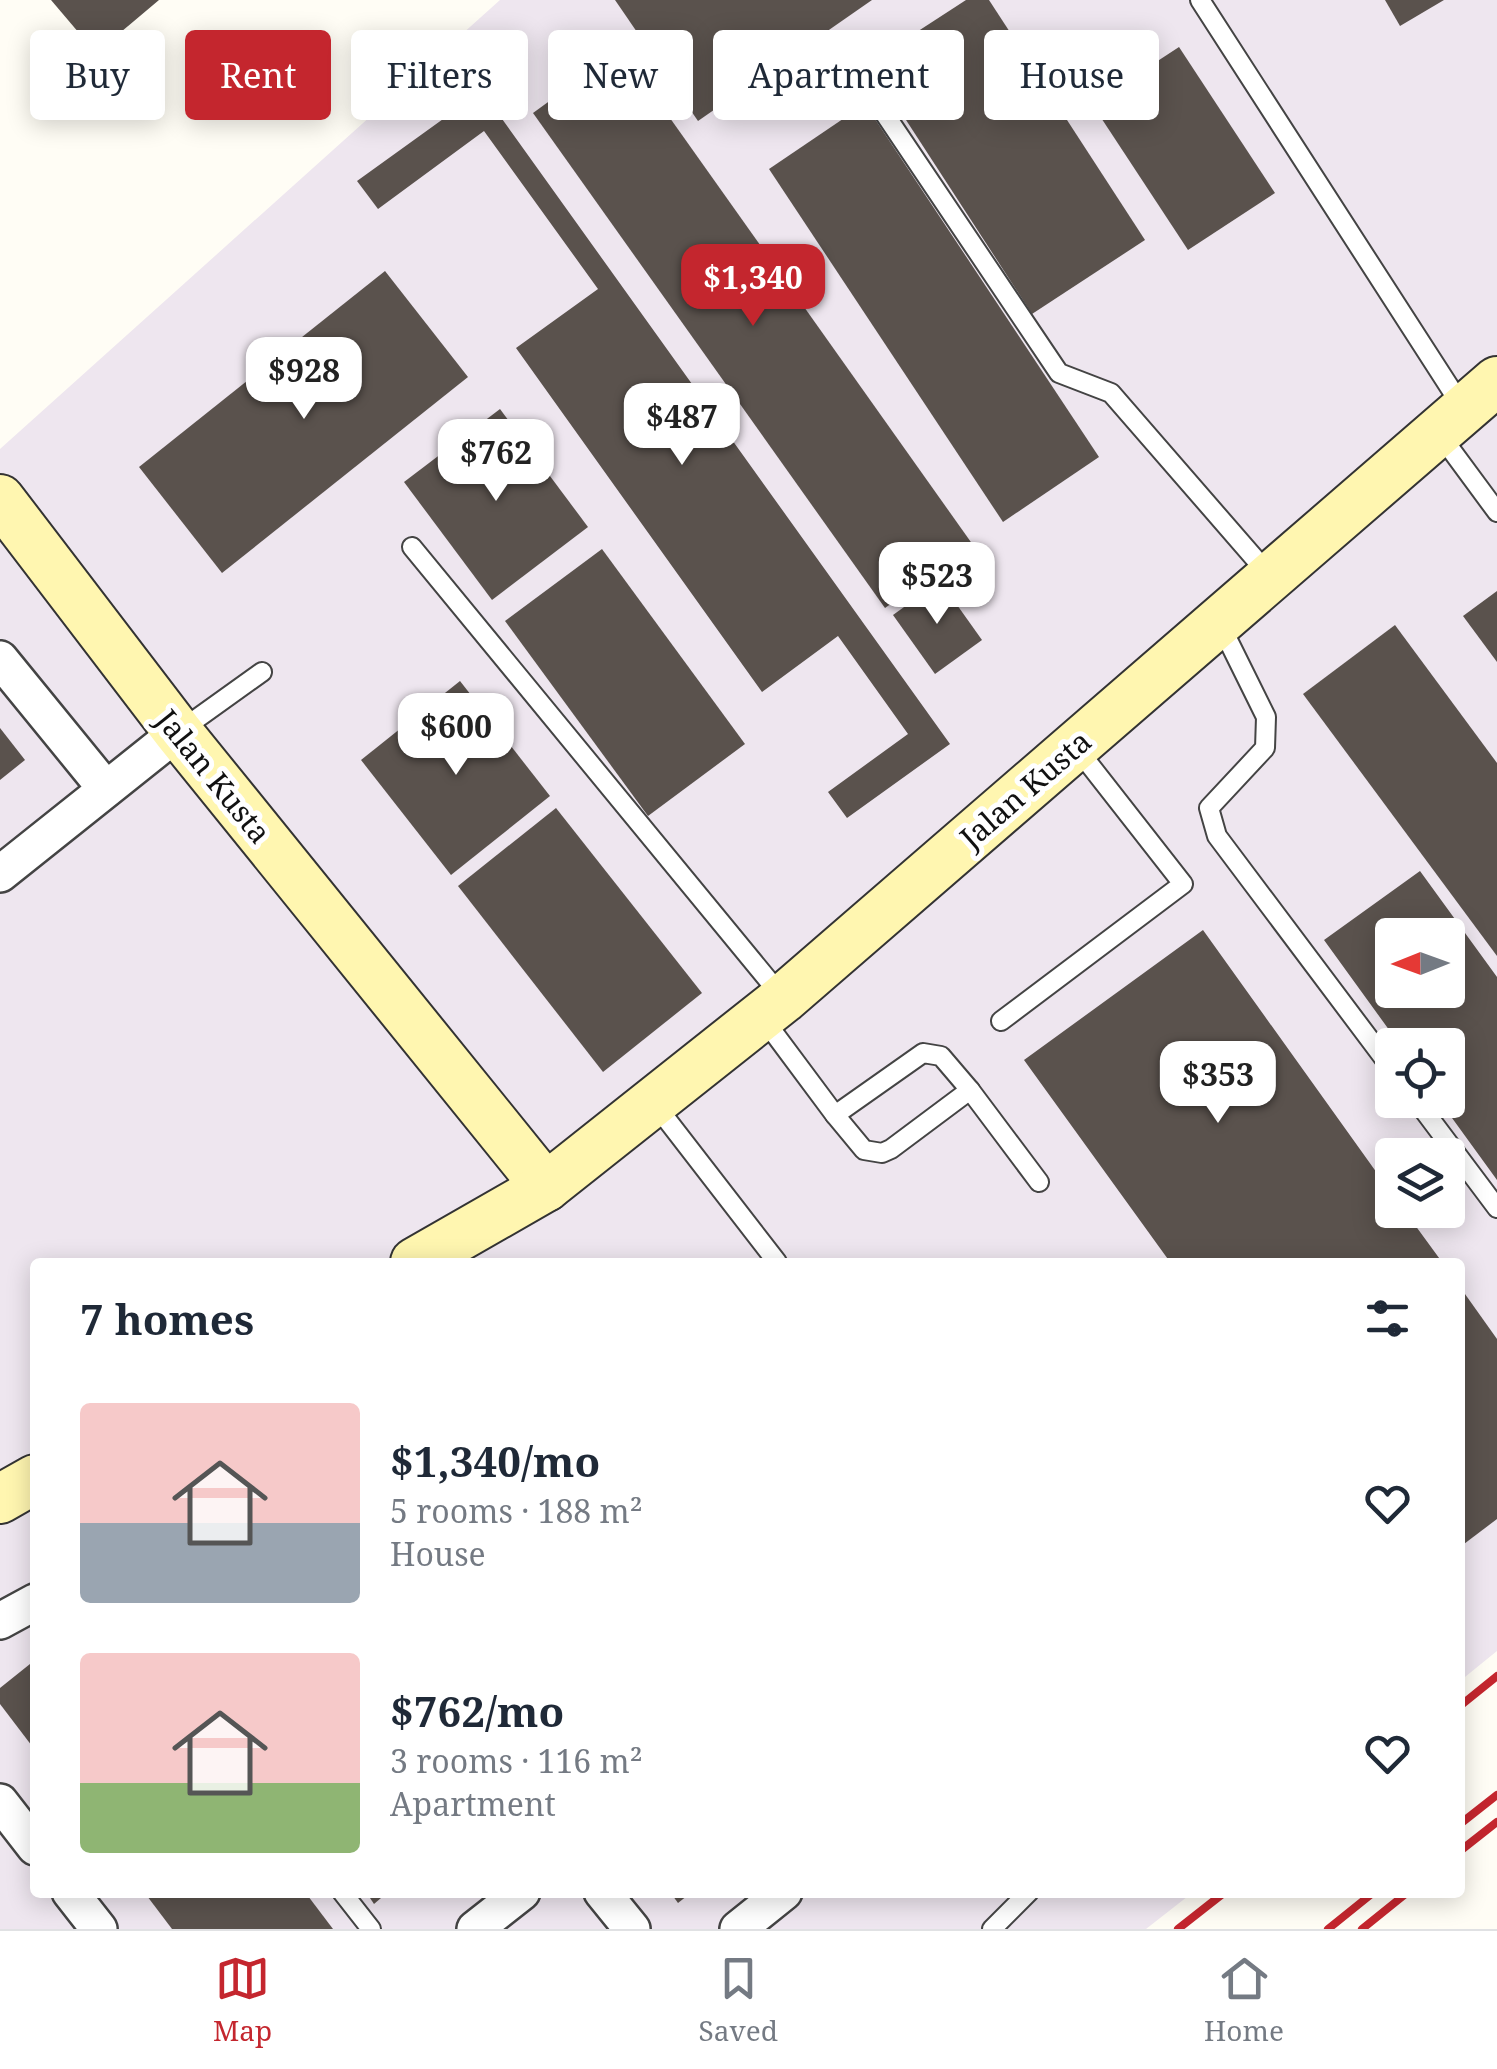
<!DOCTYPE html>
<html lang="en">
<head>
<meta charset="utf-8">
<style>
	:root { --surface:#fff; --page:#f2f2f3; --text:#1f2937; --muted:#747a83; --line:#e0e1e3; --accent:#c4262e }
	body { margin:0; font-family:"Noto Serif",serif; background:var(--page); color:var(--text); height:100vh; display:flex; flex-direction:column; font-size:38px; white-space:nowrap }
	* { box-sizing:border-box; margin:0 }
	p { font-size:32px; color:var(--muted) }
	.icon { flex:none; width:55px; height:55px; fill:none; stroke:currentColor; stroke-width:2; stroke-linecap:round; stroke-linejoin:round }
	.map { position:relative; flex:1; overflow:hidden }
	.sheet { position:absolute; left:30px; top:1258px; width:1435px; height:640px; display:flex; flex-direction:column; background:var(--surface); border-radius:10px; box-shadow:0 5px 25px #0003 }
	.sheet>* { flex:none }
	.guide { position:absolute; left:30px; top:30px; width:1438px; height:90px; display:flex; gap:20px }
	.needle { width:65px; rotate:269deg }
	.fabs { position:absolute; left:1375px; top:918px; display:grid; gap:20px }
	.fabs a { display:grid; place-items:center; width:90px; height:90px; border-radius:10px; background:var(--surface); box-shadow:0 5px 25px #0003; font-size:50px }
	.price { position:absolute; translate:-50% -85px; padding:0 22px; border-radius:20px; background:#fff; color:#222; font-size:32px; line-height:65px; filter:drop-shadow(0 2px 5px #0008) }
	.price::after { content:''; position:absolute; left:50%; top:60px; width:30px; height:22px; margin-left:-15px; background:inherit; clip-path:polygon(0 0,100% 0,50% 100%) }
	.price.current { background:var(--accent); color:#fff }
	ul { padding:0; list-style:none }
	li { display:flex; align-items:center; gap:30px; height:250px; padding:0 50px }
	li span { display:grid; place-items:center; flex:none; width:280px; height:200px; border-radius:10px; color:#555 }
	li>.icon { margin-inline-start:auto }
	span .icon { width:120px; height:120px; fill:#fffc; stroke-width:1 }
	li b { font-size:42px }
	h2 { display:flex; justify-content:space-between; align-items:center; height:120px; padding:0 50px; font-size:42px }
	.chip { padding:0 35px; border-radius:10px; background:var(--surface); box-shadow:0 5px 25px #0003; font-size:35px; line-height:90px }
	.chip.current { background:var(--accent); color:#fff }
	.dock { display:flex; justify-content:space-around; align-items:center; height:140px; border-top:2px solid var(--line); background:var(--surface); font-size:28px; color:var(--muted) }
	.dock a { display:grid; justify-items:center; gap:5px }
	.dock .current { color:var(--accent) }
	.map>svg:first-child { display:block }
</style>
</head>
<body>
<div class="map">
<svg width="1497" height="1929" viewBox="0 0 1497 1929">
	<rect width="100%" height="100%" fill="#fffdf5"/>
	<path fill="#eee6ef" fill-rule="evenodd" d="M 500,0 L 1497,0 L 1497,1651 L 1460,1681 L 1460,1262 L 35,1262 L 35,1892 L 1192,1893 L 1146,1929 L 0,1929 L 0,449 ZM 1392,935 L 1448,935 L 1448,990 L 1392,990 ZM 1392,1045 L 1448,1045 L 1448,1100 L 1392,1100 ZM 1392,1155 L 1448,1155 L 1448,1210 L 1392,1210 Z"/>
	<g fill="#5a524d" fill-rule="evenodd">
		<path d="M 51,0 L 159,0 L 96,53 Z"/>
		<path d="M 615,0 L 872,0 L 698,121 Z"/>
		<path d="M 966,0 L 989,0 L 1145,240 L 1032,314 L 869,63 Z"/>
		<path d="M 1385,0 L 1444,0 L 1400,26 Z"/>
		<path d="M 1179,47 L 1275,193 L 1188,250 L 1092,104 Z"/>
		<path d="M 621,49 L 973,545 L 885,608 L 533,113 Z"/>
		<path d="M 482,91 L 950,744 L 847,818 L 828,792 L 908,734 L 838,636 L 762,692 L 516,348 L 598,289 L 484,131 L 378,209 L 357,181 Z"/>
		<path d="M 865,104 L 1099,457 L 1003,522 L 769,169 Z"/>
		<path d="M 385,271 L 468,377 L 222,573 L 139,467 Z"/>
		<path d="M 500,409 L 588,527 L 492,600 L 404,482 Z"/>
		<path d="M 602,549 L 745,744 L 648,816 L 505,621 Z"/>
		<path d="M 940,581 L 982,640 L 935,674 L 893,615 Z"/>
		<path d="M 1497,591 L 1497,662 L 1463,616 Z"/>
		<path d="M 1395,625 L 1497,763 L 1497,956 L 1303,694 Z"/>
		<path d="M 460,681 L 550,796 L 451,875 L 361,760 Z"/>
		<path d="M 0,728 L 25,760 L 0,780 Z"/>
		<path d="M 556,808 L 702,993 L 603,1072 L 458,886 Z"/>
		<path d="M 1420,871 L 1497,977 L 1497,1180 L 1439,1100 L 1448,1100 L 1448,1045 L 1400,1045 L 1324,940 ZM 1392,935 L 1448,935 L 1448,990 L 1392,990 Z"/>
		<path d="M 1203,930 L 1392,1194 L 1392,1210 L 1404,1210 L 1442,1262 L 1170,1262 L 1024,1060 Z"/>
		<path d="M 1460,1287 L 1497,1339 L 1497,1519 L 1460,1547 Z"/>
		<path d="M 35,1660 L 35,1750 L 0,1704 L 0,1688 Z"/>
		<path d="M 144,1892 L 305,1892 L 333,1929 L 172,1929 Z"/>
		<path d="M 366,1892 L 388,1892 L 374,1904 Z"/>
		<path d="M 670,1892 L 692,1892 L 678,1903 Z"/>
	</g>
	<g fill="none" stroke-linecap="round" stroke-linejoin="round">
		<defs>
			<g id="lane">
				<path d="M 1200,0 L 1463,408"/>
				<path d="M 874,98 L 1059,373 L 1111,393 L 1270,576"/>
				<path d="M 1438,432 L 1497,512"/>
				<path d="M 412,547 L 783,998"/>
				<path d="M 1221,626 L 1266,717 L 1265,748 L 1209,808 L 1217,836 L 1392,1069"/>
				<path d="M 181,730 L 262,672"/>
				<path d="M 762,1017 L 835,1115"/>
				<path d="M 1001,1021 L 1183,884 L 1075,746"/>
				<path d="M 923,1053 L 941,1056 L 970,1090 L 891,1149 L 882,1153 L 864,1150 L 835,1115 Z"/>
				<path d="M 970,1090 L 1039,1182"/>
				<path d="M 1416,1100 L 1497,1208"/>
				<path d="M 654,1103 L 777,1262"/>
				<path d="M 342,1892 L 371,1929"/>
				<path d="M 992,1929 L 1029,1892"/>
			</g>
			<g id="street">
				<path d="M 0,659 L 106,789"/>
				<path d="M 0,874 L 178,732"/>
				<path d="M 0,1621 L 35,1602"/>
				<path d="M 0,1802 L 35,1847"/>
				<path d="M 70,1892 L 99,1929"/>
				<path d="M 602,1892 L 632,1929"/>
				<path d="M 475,1929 L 522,1892"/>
				<path d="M 738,1929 L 784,1892"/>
			</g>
			<g id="secondary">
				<path d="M 0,499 L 178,732 L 546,1187"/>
				<path d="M 415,1262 L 546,1187 L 783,999 L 1497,381"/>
				<path d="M 0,1499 L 35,1479"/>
			</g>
		</defs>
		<use href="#lane" stroke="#444" stroke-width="22"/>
		<use href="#street" stroke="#444" stroke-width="40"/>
		<use href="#secondary" stroke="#333" stroke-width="52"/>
		<use href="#lane" stroke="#fff" stroke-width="18"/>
		<use href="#street" stroke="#fff" stroke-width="35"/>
		<use href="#secondary" stroke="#fff6b0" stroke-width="48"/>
		<g stroke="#c4262e" stroke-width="8">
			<path d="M 1460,1706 L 1497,1676"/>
			<path d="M 1460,1824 L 1497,1795"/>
			<path d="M 1460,1851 L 1497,1822"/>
			<path d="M 1178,1929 L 1225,1892"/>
			<path d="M 1328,1929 L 1374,1892"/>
			<path d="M 1362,1929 L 1408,1892"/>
		</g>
	</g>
	<g text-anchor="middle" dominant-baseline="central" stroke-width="10" stroke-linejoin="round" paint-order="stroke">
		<g font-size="30" fill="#111" stroke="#fff">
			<text transform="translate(214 776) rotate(51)">Jalan Kusta</text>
			<text transform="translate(1025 789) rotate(-41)">Jalan Kusta</text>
		</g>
	</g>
</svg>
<div class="fabs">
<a><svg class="needle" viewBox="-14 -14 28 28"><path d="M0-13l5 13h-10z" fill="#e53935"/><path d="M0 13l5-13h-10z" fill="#747a83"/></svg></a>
<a><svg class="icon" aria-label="locate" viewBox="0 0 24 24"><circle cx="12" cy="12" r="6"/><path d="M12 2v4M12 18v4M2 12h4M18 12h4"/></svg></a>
<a><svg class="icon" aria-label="layers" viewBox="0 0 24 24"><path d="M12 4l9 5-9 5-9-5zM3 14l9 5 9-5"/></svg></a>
</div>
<b class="price current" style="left:753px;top:329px">$1,340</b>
<b class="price" style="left:304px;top:422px">$928</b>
<b class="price" style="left:682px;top:468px">$487</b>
<b class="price" style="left:496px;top:504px">$762</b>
<b class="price" style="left:937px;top:627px">$523</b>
<b class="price" style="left:456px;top:778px">$600</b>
<b class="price" style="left:1218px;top:1126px">$353</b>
<div class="guide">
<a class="chip">Buy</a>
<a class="chip current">Rent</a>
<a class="chip">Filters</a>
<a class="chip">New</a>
<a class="chip">Apartment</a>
<a class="chip">House</a>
</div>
<section class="sheet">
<h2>7 homes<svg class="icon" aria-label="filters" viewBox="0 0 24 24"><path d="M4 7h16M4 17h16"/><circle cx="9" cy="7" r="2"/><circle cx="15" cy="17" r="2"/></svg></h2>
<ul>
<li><span style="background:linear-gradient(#f6c9c9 60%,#9aa5b1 0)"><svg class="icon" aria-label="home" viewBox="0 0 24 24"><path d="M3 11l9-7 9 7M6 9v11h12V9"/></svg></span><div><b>$1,340/mo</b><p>5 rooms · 188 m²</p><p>House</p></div><svg class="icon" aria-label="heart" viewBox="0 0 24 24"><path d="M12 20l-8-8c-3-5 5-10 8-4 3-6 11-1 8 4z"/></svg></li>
<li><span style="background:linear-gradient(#f6c9c9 65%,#8fb573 0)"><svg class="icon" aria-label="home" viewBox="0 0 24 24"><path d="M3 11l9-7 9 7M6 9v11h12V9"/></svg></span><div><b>$762/mo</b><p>3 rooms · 116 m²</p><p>Apartment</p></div><svg class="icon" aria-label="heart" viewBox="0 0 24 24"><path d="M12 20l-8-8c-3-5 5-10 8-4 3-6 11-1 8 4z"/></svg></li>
</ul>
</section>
</div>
<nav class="dock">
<a class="current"><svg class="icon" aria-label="map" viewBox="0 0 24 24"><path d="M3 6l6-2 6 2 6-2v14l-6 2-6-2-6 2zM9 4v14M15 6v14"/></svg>Map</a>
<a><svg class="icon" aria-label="saved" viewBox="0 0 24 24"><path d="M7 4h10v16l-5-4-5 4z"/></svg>Saved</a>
<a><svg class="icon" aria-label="home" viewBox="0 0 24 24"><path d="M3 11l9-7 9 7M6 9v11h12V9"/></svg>Home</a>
</nav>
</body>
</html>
